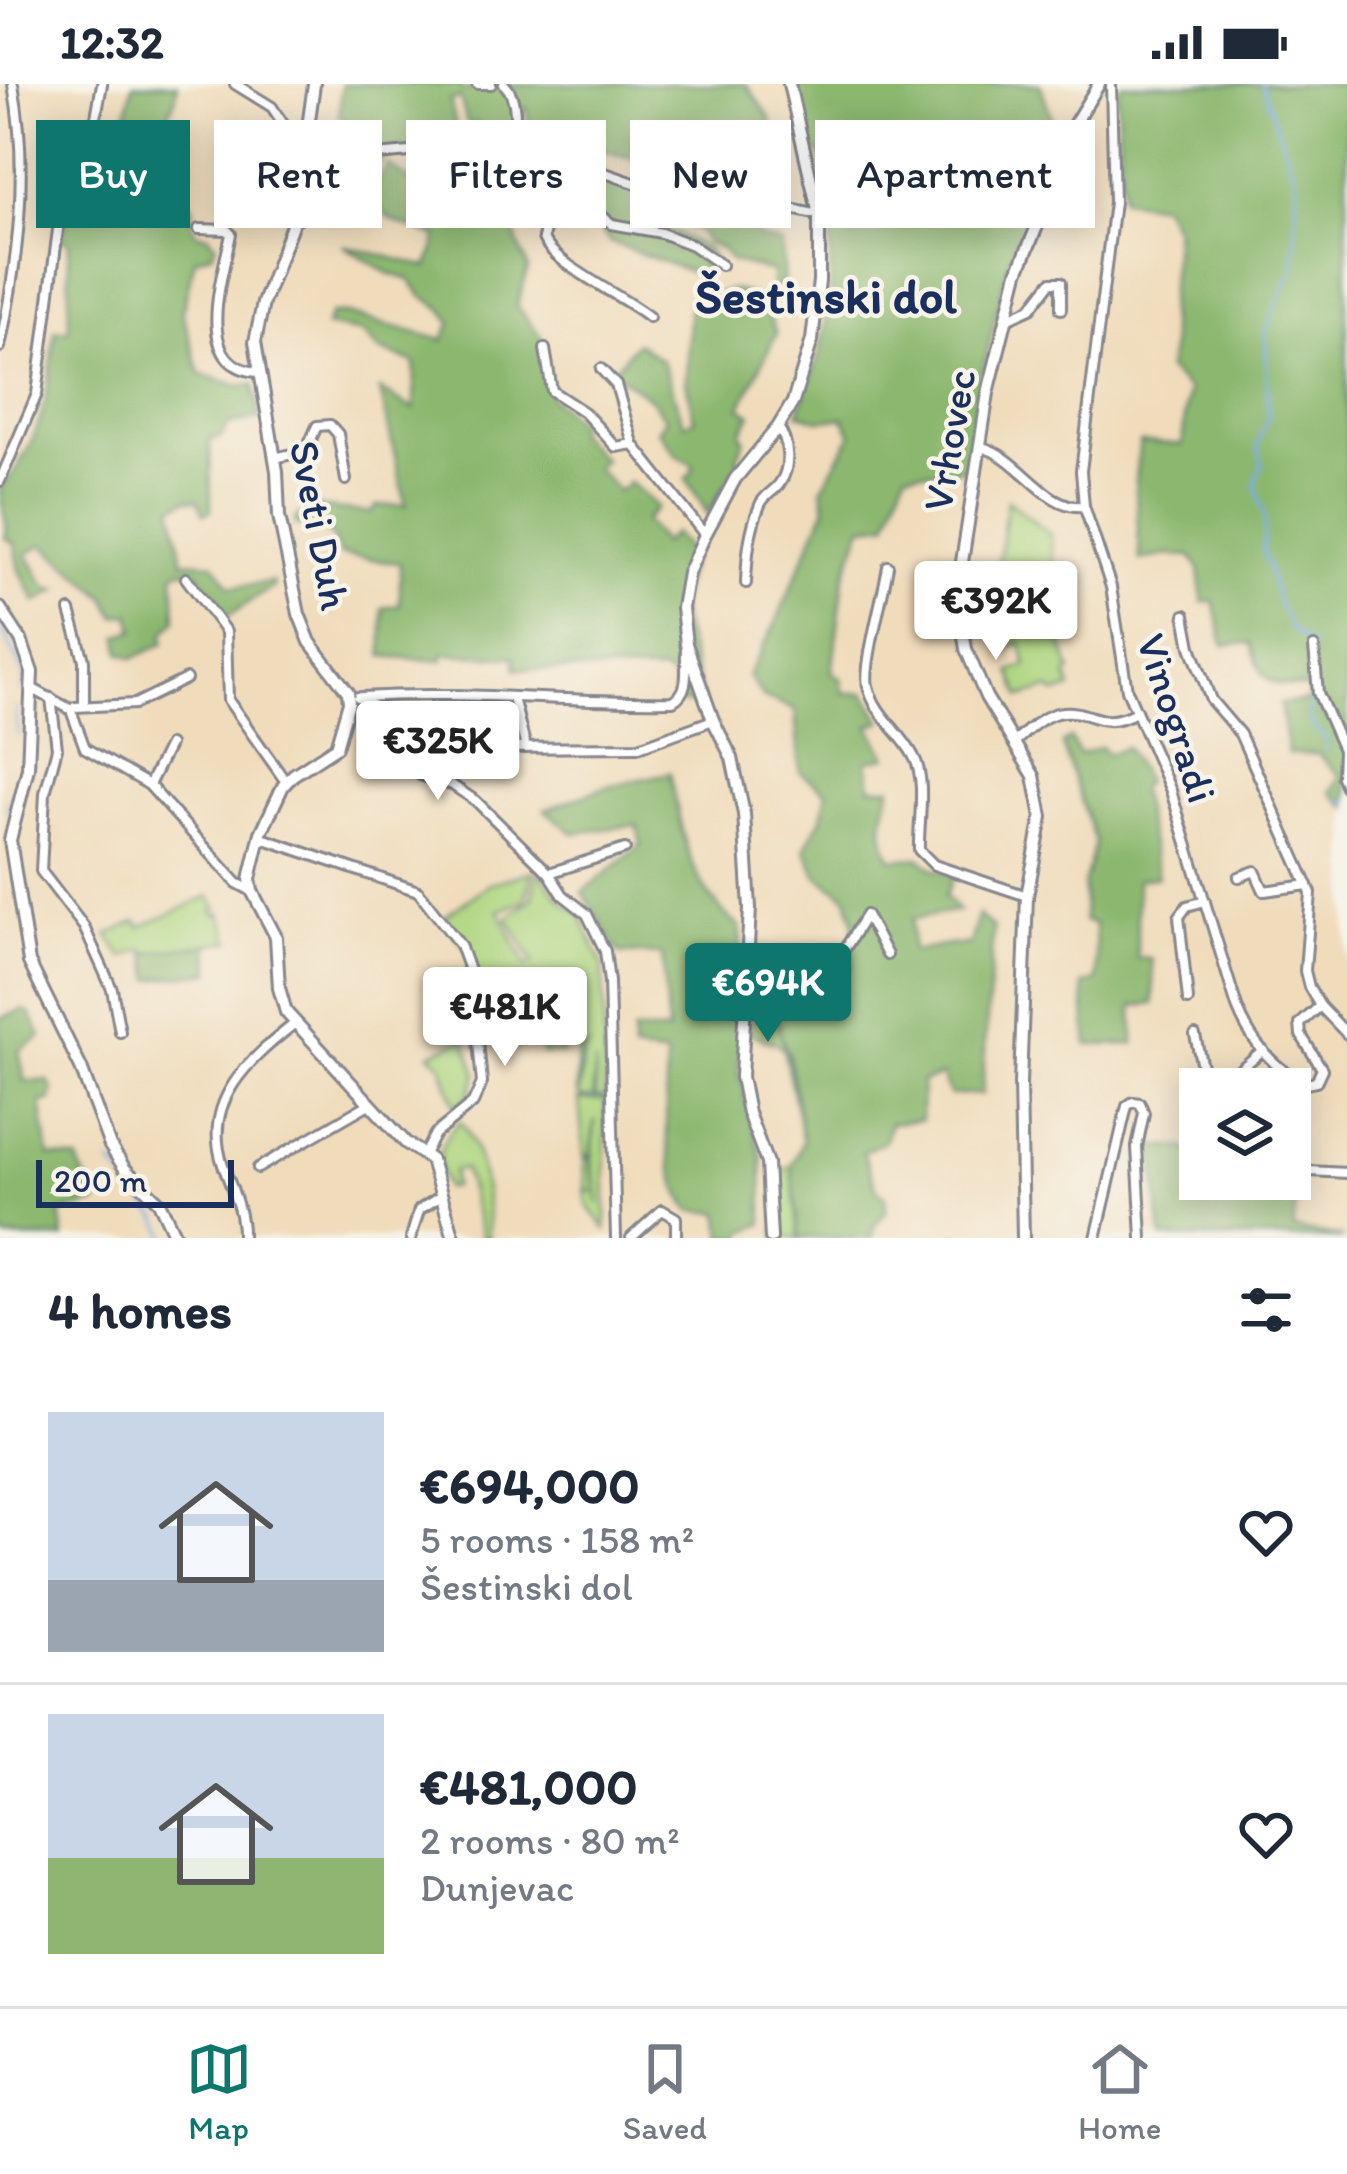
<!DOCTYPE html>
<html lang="en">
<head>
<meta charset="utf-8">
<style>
	:root { --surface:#fff; --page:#f6f6f7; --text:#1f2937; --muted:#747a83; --line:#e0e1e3; --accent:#0f766e }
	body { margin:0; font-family:Itim,sans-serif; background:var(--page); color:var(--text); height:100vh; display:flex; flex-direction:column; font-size:45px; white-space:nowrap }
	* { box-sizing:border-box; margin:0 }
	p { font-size:39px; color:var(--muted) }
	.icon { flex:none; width:66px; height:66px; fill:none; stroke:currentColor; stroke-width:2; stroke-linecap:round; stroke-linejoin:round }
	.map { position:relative; height:1154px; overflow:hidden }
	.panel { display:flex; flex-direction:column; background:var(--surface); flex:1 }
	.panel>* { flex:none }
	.guide { position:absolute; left:36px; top:36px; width:1275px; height:108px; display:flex; gap:24px }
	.buttons { position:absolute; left:1179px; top:984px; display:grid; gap:24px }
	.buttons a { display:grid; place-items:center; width:132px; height:132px; border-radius:0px; background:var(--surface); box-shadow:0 6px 30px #0003; font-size:60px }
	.scale { position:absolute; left:36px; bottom:30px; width:198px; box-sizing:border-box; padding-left:12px; border:6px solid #1b2f5e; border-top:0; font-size:33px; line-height:42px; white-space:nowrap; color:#1b2f5e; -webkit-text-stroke:9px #f7f3e8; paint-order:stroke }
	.price { position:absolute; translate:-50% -102px; padding:0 27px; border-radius:12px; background:#fff; color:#222; font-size:39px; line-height:78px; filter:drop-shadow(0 3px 6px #0008) }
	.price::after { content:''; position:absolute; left:50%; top:72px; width:36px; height:27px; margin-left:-18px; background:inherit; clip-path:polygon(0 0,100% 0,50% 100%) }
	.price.on { background:var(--accent); color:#fff }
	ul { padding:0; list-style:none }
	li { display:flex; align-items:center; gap:36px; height:300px; padding:0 48px }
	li+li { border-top:3px solid var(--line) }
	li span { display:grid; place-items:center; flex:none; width:336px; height:240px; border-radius:0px; color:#555 }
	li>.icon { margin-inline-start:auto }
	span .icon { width:144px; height:144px; fill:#fffc; stroke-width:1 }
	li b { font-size:51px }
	h2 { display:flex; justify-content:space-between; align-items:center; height:144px; padding:0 48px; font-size:51px }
	.chip { padding:0 42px; border-radius:0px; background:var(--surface); box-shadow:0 6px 30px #0003; font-size:42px; line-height:108px }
	.chip.on { background:var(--accent); color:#fff }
	.status { display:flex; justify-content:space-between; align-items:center; height:84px; padding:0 60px; background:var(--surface); direction:ltr }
	.status svg { height:33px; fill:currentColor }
	.tabs { display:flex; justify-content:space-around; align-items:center; height:168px; border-top:3px solid var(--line); background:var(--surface); font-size:33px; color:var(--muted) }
	.tabs a { display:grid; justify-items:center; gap:6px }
	.tabs .on { color:var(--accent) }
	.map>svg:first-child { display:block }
</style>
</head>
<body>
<div class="status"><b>12:32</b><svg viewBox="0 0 49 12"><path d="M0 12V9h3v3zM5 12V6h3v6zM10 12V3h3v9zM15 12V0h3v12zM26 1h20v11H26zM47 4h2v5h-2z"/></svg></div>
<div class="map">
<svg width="1347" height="1154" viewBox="0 0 1347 1154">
	<rect width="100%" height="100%" fill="#f7f3e8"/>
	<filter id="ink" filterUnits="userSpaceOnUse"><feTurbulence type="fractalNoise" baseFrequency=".00833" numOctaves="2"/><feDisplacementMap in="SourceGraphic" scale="24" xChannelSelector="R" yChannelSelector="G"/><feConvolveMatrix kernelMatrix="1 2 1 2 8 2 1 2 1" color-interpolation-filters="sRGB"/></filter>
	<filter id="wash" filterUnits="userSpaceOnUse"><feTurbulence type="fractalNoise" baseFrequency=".004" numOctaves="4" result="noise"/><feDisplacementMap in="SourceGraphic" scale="48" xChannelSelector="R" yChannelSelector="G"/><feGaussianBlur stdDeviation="2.7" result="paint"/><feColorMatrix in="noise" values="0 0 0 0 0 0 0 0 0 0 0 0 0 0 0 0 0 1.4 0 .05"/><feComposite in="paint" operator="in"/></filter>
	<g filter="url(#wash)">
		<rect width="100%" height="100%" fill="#f0dcbb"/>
		<g fill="#afd680" stroke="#65826f" stroke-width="3">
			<path d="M 1007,416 L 1050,450 L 1057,508 L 1067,508 L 1068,517 L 1057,521 L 1061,556 L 1071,588 L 1067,591 L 1071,605 L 1056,610 L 1049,605 L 1021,613 L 1011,588 L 1027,581 L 1021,559 L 1004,565 L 991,518 L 990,489 L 998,486 Z"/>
			<path d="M 534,787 L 525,816 L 499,827 L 526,882 L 533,878 L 507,834 L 532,815 L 539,787 L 560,815 L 581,832 L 603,882 L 605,1013 L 596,1014 L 595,978 L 593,1014 L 579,1014 L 584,969 L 590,961 L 582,967 L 577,1010 L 577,948 L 561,949 L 557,958 L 562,969 L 543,970 L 541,955 L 518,958 L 517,964 L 503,947 L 491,913 L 479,908 L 468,868 L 444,833 L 491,799 Z"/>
			<path d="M 210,812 L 217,824 L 213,826 L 216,831 L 221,829 L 231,857 L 146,869 L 145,865 L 123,874 L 108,851 L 137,837 L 140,843 Z"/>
			<path d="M 768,889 C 779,946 796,999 803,1057 L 783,965 L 777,959 L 751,950 L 752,891 Z"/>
			<path d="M 465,954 L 477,991 L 468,1013 L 455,1023 L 442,981 L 430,970 Z"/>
			<path d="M 579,1016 L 605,1016 L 606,1145 L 587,1121 L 585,1108 L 591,1107 L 586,1105 L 584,1075 L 589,1075 L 599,1120 L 592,1078 L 595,1035 L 590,1072 L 584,1072 Z"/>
			<path d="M 460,1037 C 482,1065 489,1119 488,1154 L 482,1154 L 464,1085 L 453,1087 L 453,1103 L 446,1104 C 434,1075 438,1058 460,1037 Z"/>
			<path d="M 792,1082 L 799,1154 L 776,1154 L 774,1092 Z"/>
		</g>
		<g fill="#8bb76e" stroke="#537366" stroke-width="3">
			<path d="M 133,0 L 177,0 C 177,14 174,17 169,29 C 160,51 170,77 185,93 L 180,105 L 193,123 L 192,139 L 196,149 L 208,151 L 216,160 L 212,169 L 195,175 L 182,227 L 200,290 L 240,302 L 254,300 L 260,334 L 227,341 L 221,353 L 210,356 L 211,426 L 204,430 L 198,416 L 187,415 L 173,423 L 183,477 L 214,479 L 231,503 L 273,498 L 273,503 L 228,532 L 195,486 L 179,486 L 174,491 L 176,536 L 164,549 L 164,559 L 134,574 L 121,569 L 119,552 L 135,546 L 130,530 L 116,532 L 106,513 L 43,460 L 27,470 L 45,502 L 58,506 L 36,518 L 20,486 L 15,460 L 5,454 C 10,438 0,422 0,405 C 43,358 49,307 55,247 L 69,246 L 69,158 L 61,155 L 71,113 L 87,117 L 98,77 L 107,76 L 116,45 L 123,45 Z"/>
			<path d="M 342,0 L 459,0 L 462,7 L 480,0 L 746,0 L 771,36 L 783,119 L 718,106 L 705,100 L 700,88 L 675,83 L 674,69 L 640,66 L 637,75 L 599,66 L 593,87 L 608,97 L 699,129 L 705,125 L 728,131 L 744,126 L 777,135 L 774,143 L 761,140 L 758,154 L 782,160 L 784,206 L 772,201 L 773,188 L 731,177 L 722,165 L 706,159 L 699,146 L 664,134 L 649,134 L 706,165 L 714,176 L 696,190 L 610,158 L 548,90 L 556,88 L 554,80 C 528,63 529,53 527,24 L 521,25 L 521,49 L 501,55 L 480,49 L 476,39 L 468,41 L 460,14 L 450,16 L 459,56 L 423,66 L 391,66 L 356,106 L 338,118 L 331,112 L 337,79 L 342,78 L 346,36 L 339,33 Z"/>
			<path d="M 794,0 L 1040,0 L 1056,46 L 1033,81 L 1048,91 L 1008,179 L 978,311 L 966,385 L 906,388 L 888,439 L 863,442 L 844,493 L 832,589 L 842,595 L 843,609 L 865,609 L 882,637 L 870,642 L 887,673 L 867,677 L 871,703 L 891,703 C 884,730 877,749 892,775 L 919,773 L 932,784 L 954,791 L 945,813 L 959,827 L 912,835 L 912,868 L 949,861 L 970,861 L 978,831 L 993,844 L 982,1010 L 949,1011 L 942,991 L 922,998 L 921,1036 L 890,1039 L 885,1057 L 863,1068 L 877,1105 L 885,1113 L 886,1128 L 874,1142 L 872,1154 L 799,1154 L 792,1082 L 803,1057 L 789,971 L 780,951 L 768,889 L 851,885 L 854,838 L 847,813 L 817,791 L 805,764 L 822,734 L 827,708 L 800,688 L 795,626 L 763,613 L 748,592 L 775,541 L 826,423 L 822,404 L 852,350 L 843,334 L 819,336 L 798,329 L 818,275 L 831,213 L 831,152 L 821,72 L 805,54 Z"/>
			<path d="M 1122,0 L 1347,0 L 1347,723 L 1331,708 L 1340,692 L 1318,670 L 1288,670 L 1280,620 L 1309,617 L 1309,604 C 1267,601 1264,600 1251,559 L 1224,561 L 1214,517 L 1203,518 L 1199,485 L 1191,472 L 1168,471 L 1140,476 L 1135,395 L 1140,358 L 1182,361 L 1188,306 L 1167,286 L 1171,262 L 1168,226 L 1175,146 L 1162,121 L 1122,115 L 1117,9 Z"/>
			<path d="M 508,68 L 539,104 L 506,127 L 528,185 L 517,222 L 542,254 L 550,313 L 578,339 L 576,349 L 603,375 L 595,383 L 618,407 L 629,398 L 657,423 L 645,437 L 662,459 L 674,449 L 692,471 L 678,522 L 702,615 L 684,620 L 676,610 L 673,594 L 661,588 L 516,585 L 515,573 L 443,570 L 442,577 L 383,572 L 383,524 L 400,521 L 400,479 L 340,471 L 332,452 L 317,439 L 296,441 L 295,434 L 316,423 L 371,429 L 376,422 L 406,421 L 380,306 L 414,325 L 415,279 L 379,266 L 363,249 L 326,242 L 331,230 L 347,230 L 443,256 L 452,238 L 441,224 L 422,212 L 410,196 L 388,189 L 342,161 L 428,183 L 438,153 C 406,141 379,141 372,104 L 388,81 L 423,105 L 459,116 L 473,82 Z"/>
			<path d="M 731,206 C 758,208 768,225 776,250 L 741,323 L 751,330 L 741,349 L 745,355 L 737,373 L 740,377 L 708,430 L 686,394 L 692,388 L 693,380 L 677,371 L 658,346 L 666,335 L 650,314 L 612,287 L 637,258 L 662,277 L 684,340 L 694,335 L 686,297 L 690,217 Z"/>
			<path d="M 1070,654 L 1079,671 L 1101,663 L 1107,671 L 1126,663 L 1145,697 L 1139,705 L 1158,793 L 1137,795 L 1137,874 L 1152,875 L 1154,920 L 1133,922 L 1134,960 L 1088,961 L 1083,901 L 1097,897 L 1095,840 L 1084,837 L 1084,800 L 1095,758 L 1062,660 Z"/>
			<path d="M 670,689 C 683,750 687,802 740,843 L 742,953 L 738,984 L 762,1076 L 763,1140 L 744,1148 L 743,1154 L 724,1154 L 720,1129 L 690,1126 C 660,1083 667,1023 666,972 L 633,967 L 633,948 L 668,948 L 662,871 L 619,869 L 583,808 L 641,761 L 637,741 L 573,749 L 545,726 L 608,702 Z"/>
			<path d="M 208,860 L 211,888 L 152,895 L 146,869 Z"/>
			<path d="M 24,926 L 31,930 L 41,953 L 19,967 L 25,997 L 48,997 L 53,1006 L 51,1016 L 41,1019 L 49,1072 L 78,1076 C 81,1093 97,1102 97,1119 L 60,1129 L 64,1154 L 5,1154 L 0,1146 L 0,934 Z"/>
			<path d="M 1153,1062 L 1183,1064 L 1200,1071 L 1200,1095 L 1290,1095 L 1290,1090 L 1299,1089 L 1293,1145 L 1344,1154 L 1162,1154 Z"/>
		</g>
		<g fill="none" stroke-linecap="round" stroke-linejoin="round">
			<g stroke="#7babe5" stroke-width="3">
				<path d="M 1262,0 L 1297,98 L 1294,182 L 1266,245 L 1268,333 L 1257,361 L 1262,380 L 1255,399 L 1265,435 L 1263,467 L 1278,518 L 1290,544 L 1312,563"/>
				<path d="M 0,542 L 25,590 L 22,607"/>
				<path d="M 1309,619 L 1310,638 L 1326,655 L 1325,667"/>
				<path d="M 16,625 L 18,652"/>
				<path d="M 1342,716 L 1347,719"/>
				<path d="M 9,729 L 7,724 L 19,694"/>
				<path d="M 111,1079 L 159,1135 L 167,1154"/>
			</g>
		</g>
	</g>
	<g filter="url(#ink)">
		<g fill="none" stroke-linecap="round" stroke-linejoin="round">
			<defs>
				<g id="street">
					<path d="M 235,0 L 272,23 L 305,73"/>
					<path d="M 477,0 L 491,0"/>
					<path d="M 504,0 C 518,13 517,43 510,60"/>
					<path d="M 1111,0 L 1114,118 L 1081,387 L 1084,422 L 1111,503 L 1127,606 L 1171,707 L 1237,923 C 1250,956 1273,984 1306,1000 L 1316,998 L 1322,985 L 1301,951 L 1300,940 L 1320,922"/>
					<path d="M 519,66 L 612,140 L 661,149 L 692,161 L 721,181"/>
					<path d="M 591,84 L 660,108 L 731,112 L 819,131"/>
					<path d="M 295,136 L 336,119 L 377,71 L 442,65 L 482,54 L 510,60 L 554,112 L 543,154 C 553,180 623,212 649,233"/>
					<path d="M 199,145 L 227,146 L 231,150 C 223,191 191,283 258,288"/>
					<path d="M 1007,235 L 1031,224 L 1051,198 L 1061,198 L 1061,225"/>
					<path d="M 0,263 C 18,177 29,87 13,0"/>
					<path d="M 545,265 L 552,307 L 584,328 L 616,363 L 633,360 L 705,451"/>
					<path d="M 601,285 L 616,301 L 633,359"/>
					<path d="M 981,363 C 1020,372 1045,427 1084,422"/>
					<path d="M 274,374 L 306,367 L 317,342 L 330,341 L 338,350 L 346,396"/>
					<path d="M 0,397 L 37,310 L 62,114 L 96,33 L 102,0"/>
					<path d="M 888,482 C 884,509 863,582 868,602 C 875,632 901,647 914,673 C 927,697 918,739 919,766 L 934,781 L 1027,812"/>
					<path d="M 186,494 L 226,548 L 228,616 L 286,698"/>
					<path d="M 746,499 C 747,472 749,447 760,421 C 764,411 774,408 780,399 C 791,383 789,358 778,343"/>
					<path d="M 70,527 L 84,576 L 84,621"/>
					<path d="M 1185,531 L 1191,563 L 1211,616 L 1240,650 L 1311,809 L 1305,887 L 1309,903 L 1320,922 L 1347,950"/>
					<path d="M 1314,563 L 1318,609 L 1343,666 L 1342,693 L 1347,705"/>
					<path d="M 33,605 L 68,624"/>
					<path d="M 358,613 L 379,625 L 420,691 L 452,701 L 476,717 L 549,789 L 563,811 L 587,830 L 605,867 L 609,898 L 616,1154"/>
					<path d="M 362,613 C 466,606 569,619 673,617 C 691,607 685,584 686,565"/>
					<path d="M 51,614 L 57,664 L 45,709 L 41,787 L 84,843 L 112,905 L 120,948"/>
					<path d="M 513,614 L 526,664"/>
					<path d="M 75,623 L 135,620 L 186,595"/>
					<path d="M 72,629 L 85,664 L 149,701 L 237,799 L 250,806"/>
					<path d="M 1015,658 C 1027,647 1041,633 1057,629 C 1091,622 1097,649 1136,628"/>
					<path d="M 452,678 L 493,664 L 639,663 L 713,636"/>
					<path d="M 149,701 L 169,661"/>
					<path d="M 259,753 L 418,807 L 460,861 L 472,895 L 482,999 L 473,1019 L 435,1050 L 424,1070"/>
					<path d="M 549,789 L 625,765"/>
					<path d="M 1239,793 L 1255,787 L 1264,807 L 1308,801"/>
					<path d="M 747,887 L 836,879 L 866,831 L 887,871"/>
					<path d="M 1188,916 L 1179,833 L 1187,822 L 1205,817"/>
					<path d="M 1195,951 L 1207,1005"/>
					<path d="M 1240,1005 L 1235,995 L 1237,988 L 1263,966"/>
					<path d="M 258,1084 L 369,1020"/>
					<path d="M 1290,1086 L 1347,1089"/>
					<path d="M 242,1154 C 243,1127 232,1106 223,1081 C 201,1017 249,976 294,940"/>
					<path d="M 411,1154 L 419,1126 L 441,1112"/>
					<path d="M 631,1154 L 662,1126 L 676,1134 L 676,1154"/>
					<path d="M 1096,1154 L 1127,1022 L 1133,1018 L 1140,1019 L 1144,1029 L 1137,1063 L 1142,1154"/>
				</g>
				<g id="secondary">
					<path d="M 314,0 L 296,130 L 263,219 L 255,258 L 277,387 L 279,432 L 299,530 L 310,558 L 348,608 L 349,618 L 336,663 L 293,691 L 283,702 L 261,749 L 250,795 L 252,807 L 276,853 L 279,904 L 286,928 L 406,1059 L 431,1076 L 454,1154"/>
					<path d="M 0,524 L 21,556 L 32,588 L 28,684 L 10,756 L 29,878 L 81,984 L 110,1062 L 125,1085 L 159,1118 L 176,1154"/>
					<path d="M 771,1154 L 767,1079 L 748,1029 L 741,993 L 750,824 L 744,730 L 732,674 L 713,636 L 686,560 L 682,524 L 688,489 L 705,451 L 735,395 L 778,343 L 793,318 L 812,256 L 819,197 L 819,131 L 789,0"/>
					<path d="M 1023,1154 L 1020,1000 L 1027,812 L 1042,733 L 1034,692 L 986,613 L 966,565 L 959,521 L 960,491 L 988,309 L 1018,188 L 1048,116 L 1067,52 L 1099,0"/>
				</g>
			</defs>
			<use href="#street" stroke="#86868c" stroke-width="14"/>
			<use href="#secondary" stroke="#86868c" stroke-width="16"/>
			<use href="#street" stroke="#fff" stroke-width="8"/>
			<use href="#secondary" stroke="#fff" stroke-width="10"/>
		</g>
	</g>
	<g text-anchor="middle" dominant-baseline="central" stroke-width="9" stroke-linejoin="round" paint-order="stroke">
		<g font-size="42" fill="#1b2f5e" stroke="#f7f3e8">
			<text transform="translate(949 356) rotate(-80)">Vrhovec</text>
			<text transform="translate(320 441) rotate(79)">Sveti Duh</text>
			<text transform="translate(1177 634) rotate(72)">Vinogradi</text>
		</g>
		<g font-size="48" font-weight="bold" fill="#1b2f5e" stroke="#f7f3e8">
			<text x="826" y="212">Šestinski dol</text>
		</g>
	</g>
</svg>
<div class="buttons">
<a><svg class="icon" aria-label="layers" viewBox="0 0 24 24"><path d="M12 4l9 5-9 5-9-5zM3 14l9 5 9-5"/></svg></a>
</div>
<div class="scale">200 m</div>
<b class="price" style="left:996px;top:579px">€392K</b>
<b class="price" style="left:438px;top:719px">€325K</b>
<b class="price on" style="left:768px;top:961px">€694K</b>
<b class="price" style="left:505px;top:985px">€481K</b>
<div class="guide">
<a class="chip on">Buy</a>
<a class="chip">Rent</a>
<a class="chip">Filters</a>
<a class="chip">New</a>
<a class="chip">Apartment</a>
</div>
</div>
<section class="panel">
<h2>4 homes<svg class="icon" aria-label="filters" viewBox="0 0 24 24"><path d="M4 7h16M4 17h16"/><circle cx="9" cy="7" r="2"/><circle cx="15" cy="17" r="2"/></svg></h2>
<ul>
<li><span style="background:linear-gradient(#c9d6e8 70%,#9aa5b1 0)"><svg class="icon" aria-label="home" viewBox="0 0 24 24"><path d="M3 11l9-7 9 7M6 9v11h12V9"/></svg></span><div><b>€694,000</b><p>5 rooms · 158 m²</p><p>Šestinski dol</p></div><svg class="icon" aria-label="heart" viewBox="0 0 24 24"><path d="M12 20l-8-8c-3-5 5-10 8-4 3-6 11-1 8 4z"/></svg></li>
<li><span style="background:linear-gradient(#c9d6e8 60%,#8fb573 0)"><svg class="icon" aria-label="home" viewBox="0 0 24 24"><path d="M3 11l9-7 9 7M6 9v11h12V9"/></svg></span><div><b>€481,000</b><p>2 rooms · 80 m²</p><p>Dunjevac</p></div><svg class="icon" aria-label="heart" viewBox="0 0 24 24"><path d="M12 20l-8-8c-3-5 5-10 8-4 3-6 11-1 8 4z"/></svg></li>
</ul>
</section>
<nav class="tabs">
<a class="on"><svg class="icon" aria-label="map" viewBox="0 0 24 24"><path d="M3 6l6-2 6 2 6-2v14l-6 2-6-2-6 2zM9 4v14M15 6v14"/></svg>Map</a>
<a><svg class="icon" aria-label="saved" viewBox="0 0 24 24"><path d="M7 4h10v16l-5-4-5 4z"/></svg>Saved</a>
<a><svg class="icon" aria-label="home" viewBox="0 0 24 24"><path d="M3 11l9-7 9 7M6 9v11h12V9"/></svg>Home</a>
</nav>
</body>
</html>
